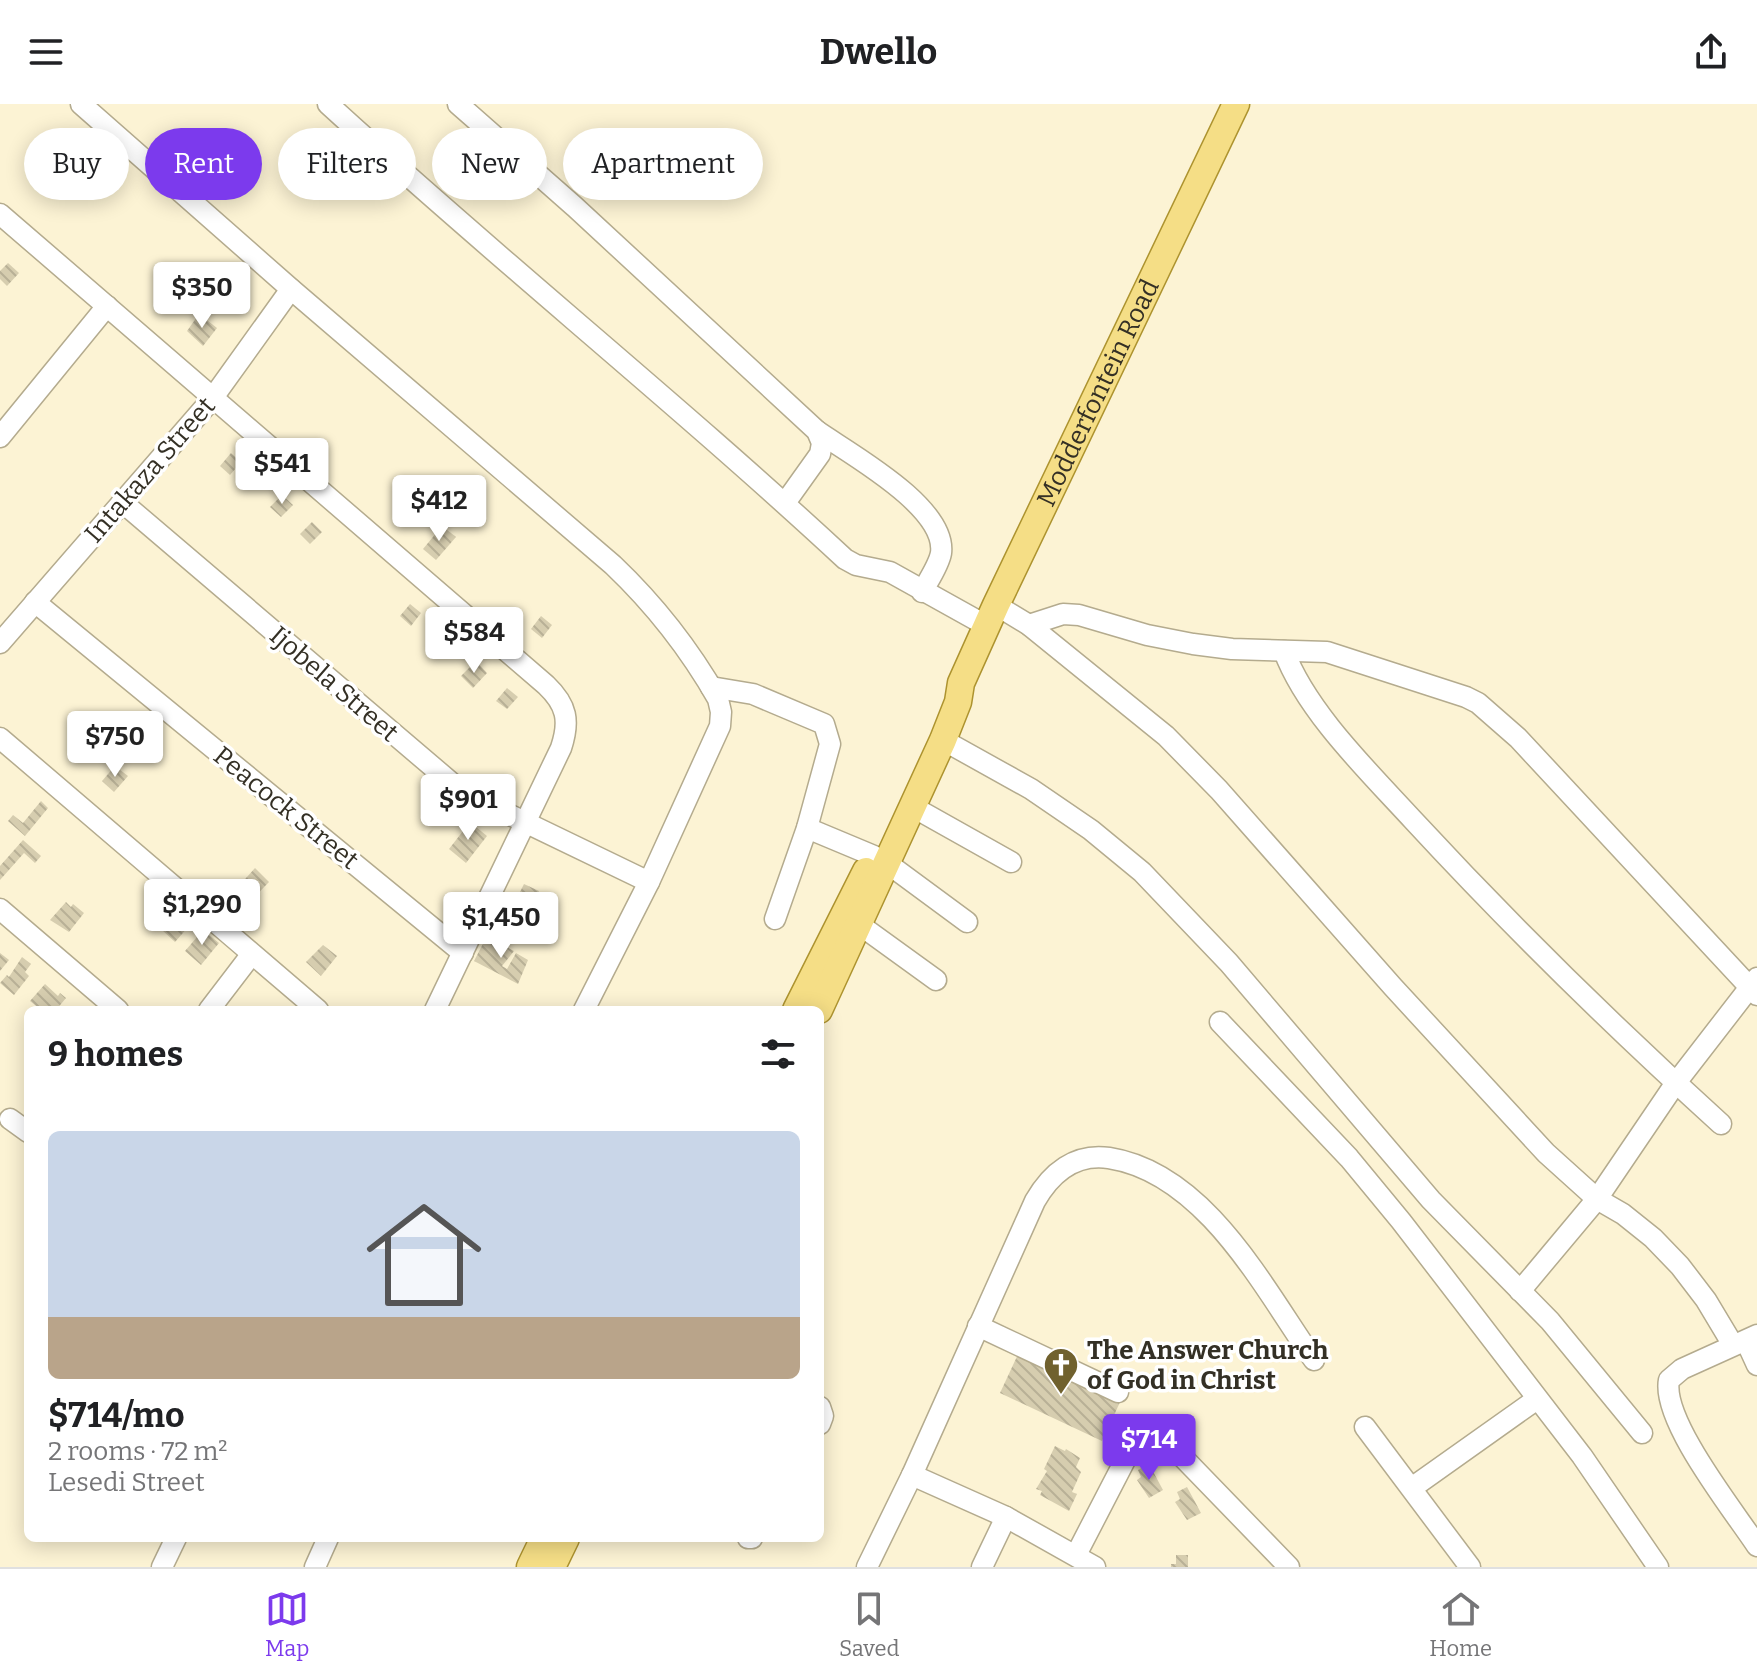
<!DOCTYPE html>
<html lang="en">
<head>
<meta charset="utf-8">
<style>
	:root { --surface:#fff; --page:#f6f6f6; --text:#202124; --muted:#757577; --line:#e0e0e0; --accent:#7c3aed }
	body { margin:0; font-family:Bitter,serif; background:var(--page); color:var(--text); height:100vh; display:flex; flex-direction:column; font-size:30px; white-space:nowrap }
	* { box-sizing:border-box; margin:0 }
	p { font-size:26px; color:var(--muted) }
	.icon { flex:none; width:44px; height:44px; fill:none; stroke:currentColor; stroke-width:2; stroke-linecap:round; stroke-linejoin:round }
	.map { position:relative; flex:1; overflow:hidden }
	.side { position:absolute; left:24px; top:902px; width:800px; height:536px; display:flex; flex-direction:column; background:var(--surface); border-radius:12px; box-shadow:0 4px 20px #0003 }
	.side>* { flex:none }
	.top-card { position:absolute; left:24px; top:24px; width:800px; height:72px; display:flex; gap:16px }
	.price { position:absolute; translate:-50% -68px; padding:0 18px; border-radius:8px; background:#fff; color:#222; font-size:26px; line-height:52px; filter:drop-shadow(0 2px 4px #0008) }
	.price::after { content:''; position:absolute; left:50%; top:48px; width:24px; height:18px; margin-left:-12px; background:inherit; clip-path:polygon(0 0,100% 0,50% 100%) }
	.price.selected { background:var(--accent); color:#fff }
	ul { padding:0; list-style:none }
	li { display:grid; align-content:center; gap:16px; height:424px; padding:0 24px }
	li+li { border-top:2px solid var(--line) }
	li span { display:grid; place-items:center; height:248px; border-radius:12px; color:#555 }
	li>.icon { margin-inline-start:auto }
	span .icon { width:144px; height:144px; fill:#fffc; stroke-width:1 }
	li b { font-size:34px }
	h2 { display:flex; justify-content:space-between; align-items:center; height:96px; padding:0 24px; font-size:34px }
	.pill { padding:0 28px; border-radius:36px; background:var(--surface); box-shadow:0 4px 20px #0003; font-size:28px; line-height:72px }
	.pill.selected { background:var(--accent); color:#fff }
	header { display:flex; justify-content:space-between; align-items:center; height:104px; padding:0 24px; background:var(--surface); font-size:36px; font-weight:700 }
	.tabs { display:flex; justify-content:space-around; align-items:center; height:112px; border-top:2px solid var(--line); background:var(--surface); font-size:22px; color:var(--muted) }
	.tabs a { display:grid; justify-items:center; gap:4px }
	.tabs .selected { color:var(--accent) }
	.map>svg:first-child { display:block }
</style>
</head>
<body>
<header><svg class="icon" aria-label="menu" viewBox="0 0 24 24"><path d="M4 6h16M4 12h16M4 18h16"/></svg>Dwello<svg class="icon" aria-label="share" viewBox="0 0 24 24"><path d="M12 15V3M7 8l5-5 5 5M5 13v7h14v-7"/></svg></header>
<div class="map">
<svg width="1757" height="1463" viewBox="0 0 1757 1463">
	<defs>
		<pattern id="building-back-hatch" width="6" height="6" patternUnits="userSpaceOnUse" patternTransform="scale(2)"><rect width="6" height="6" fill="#d6cdaf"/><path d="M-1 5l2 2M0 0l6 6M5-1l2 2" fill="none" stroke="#b8b096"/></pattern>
	</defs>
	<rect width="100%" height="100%" fill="#fcf3d4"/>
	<g fill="url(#building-back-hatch)">
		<path d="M 8,159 L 19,169 L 7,182 L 0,175 L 0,167 Z"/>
		<path d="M 199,210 L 217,224 L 203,242 L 187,227 Z"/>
		<path d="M 231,349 L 241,358 L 230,371 L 220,362 Z"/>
		<path d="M 282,391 L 293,401 L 281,413 L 270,403 Z"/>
		<path d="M 312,418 L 322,428 L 310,440 L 300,430 Z"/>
		<path d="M 442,422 L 456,433 L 436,456 L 423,445 Z"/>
		<path d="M 410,500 L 421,509 L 411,522 L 400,512 Z"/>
		<path d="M 541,512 L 552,521 L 542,534 L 531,525 Z"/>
		<path d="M 476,557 L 487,569 L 473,584 L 461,572 Z"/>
		<path d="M 507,584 L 518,593 L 507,605 L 496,597 Z"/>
		<path d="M 115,662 L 128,672 L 114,688 L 102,677 Z"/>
		<path d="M 41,697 L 48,704 L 25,732 L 8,717 L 13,711 L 23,719 Z"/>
		<path d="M 470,718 L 487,732 L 466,759 L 449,745 Z"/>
		<path d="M 23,736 L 41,752 L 35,759 L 24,749 L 0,776 L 0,762 Z"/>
		<path d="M 255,764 L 269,778 L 244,804 L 230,792 Z"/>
		<path d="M 524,780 L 539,787 L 533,799 L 518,792 Z"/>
		<path d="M 66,798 L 71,803 L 73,800 L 84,809 L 69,828 L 50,816 Z"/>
		<path d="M 176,811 L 189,822 L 175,838 L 162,826 Z"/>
		<path d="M 506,812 L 525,822 L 517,839 L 497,829 Z"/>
		<path d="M 203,826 L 219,839 L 201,861 L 185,847 Z"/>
		<path d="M 487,832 L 514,847 L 502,862 L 507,865 L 516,849 L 528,856 L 518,880 L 474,857 Z"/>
		<path d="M 323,841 L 337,852 L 321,872 L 306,858 Z"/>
		<path d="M 0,849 L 9,856 L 0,867 Z"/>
		<path d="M 22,853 L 31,860 L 25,868 L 29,872 L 14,891 L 0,879 L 7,871 L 9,873 Z"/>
		<path d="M 45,880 L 58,892 L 60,889 L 66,894 L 56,906 L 41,906 L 30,897 Z"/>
		<path d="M 1019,1248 L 1121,1296 L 1102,1337 L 1000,1289 Z"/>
		<path d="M 1055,1342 L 1065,1347 L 1066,1345 L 1080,1354 L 1076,1363 L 1081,1368 L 1072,1388 L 1077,1390 L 1069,1407 L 1040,1391 L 1042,1387 L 1036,1385 L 1047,1367 L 1044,1365 Z"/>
		<path d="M 1149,1360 L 1163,1386 L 1149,1394 L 1137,1376 L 1141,1373 L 1138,1366 Z"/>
		<path d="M 1187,1383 L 1201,1409 L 1187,1416 L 1175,1398 L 1180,1395 L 1177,1388 Z"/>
		<path d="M 1176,1451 L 1188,1451 L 1188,1463 L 1171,1463 L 1171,1460 L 1176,1460 Z"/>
	</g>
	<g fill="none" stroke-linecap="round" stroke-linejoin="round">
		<defs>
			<g id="minor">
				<path d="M 81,0 L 291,185 L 613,461 C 654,500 690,546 718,595 L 721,608 L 720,622 L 649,778 L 584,906"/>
				<path d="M 328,0 C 497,155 677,299 845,455 L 856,461 L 890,468 L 987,522"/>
				<path d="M 458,0 L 575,103 L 817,327 L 822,339 L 820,350 L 785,399"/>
				<path d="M 0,110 L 546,581 C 567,601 570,617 561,644 L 435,906"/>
				<path d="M 817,327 C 850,350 947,403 941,449 C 939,461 928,477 922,488"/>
				<path d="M 0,333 L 107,202"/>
				<path d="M 122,398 L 454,681 L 504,708 L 649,778"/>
				<path d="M 35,498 L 463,849"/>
				<path d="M 996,501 L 1029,521 L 1166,632 L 1219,686 L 1393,883 L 1546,1049 L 1597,1095 L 1623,1110 L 1653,1134 L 1680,1162 L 1706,1196 L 1733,1241"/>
				<path d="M 1029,521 L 1063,510 L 1079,511 L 1147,531 L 1193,540 L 1232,545 L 1327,548 L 1466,593 L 1478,599 L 1518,634 L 1757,891"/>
				<path d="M 0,539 L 212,295 L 291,185"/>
				<path d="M 1284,547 C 1306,607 1369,668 1413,716 C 1511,822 1614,923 1721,1020"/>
				<path d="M 711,583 L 753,590 L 824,620 L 830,640 L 807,724 L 775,815"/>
				<path d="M 0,634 L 318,906"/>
				<path d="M 943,636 L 1031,685 L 1091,726 L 1142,768 L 1229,859 L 1431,1096 L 1550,1217 L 1642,1329"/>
				<path d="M 913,703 L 1011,758"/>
				<path d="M 807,724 L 874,752"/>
				<path d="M 887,759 L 967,818"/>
				<path d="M 0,805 L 118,906"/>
				<path d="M 860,821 L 936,876"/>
				<path d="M 209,906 L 251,851"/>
				<path d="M 1220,918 L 1349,1054 L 1401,1117 L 1582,1352 L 1658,1463"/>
				<path d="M 10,1015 L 28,1028"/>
				<path d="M 1520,1187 L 1597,1095 L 1675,980 L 1757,874"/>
				<path d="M 978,1222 L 1118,1288"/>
				<path d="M 1757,1231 L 1682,1265 L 1669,1276 C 1661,1316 1734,1407 1757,1442"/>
				<path d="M 1746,1237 L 1757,1261"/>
				<path d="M 820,1303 L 823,1312 L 820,1320"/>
				<path d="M 1365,1323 L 1470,1463"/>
				<path d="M 912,1371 L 1006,1413 L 1095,1463"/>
				<path d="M 1413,1383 L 1537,1295"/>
				<path d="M 748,1434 L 752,1434"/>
				<path d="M 1076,1451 L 1136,1335 C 1148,1326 1157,1328 1167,1337 L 1289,1463"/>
				<path d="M 162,1463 L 176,1434"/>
				<path d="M 315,1463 L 328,1434"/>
				<path d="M 867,1463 L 912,1371 L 1035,1097 C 1051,1069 1075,1049 1109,1054 C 1205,1069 1263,1183 1314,1256"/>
				<path d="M 982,1463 L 1006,1413"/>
			</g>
			<g id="major">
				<path d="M 796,906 L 866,767"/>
				<path id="s1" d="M 819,906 L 943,636 L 958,598 L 961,579 L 996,501 L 1236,0"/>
				<path d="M 530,1463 L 544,1434"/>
				<path d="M 552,1463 L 566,1434"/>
			</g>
		</defs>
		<use href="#minor" stroke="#b4ab8e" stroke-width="23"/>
		<use href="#major" stroke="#ad932f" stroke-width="29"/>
		<use href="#minor" stroke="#fff" stroke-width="20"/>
		<use href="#major" stroke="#f5de86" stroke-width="26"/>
	</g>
	<defs>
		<symbol id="church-pin" viewBox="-11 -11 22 30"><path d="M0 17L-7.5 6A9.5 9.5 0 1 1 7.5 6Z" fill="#70612e" stroke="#fff"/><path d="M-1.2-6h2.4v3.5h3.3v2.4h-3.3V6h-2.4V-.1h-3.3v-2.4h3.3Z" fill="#fff"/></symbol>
	</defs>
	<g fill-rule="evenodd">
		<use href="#church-pin" x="1041" y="1241" width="40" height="54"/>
	</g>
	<g text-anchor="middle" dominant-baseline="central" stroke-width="7" stroke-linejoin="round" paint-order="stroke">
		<g font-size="26" fill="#343025" stroke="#fff">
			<text stroke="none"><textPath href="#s1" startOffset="678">Modderfontein Road</textPath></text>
			<text transform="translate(150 366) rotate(-49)">Intakaza Street</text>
			<text transform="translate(334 580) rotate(41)">Ijobela Street</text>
			<text transform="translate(286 704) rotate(39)">Peacock Street</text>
		</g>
		<g font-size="26" font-weight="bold" fill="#343025" stroke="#fff" text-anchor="start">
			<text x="1087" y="1246">The Answer Church<tspan x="1087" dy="30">of God in Christ</tspan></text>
		</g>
	</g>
</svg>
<b class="price" style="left:202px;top:226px">$350</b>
<b class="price" style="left:282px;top:402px">$541</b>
<b class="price" style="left:439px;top:439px">$412</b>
<b class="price" style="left:474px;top:571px">$584</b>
<b class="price" style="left:115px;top:675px">$750</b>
<b class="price" style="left:468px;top:738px">$901</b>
<b class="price" style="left:202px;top:843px">$1,290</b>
<b class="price" style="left:501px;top:856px">$1,450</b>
<b class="price selected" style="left:1149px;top:1378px">$714</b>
<div class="top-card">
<a class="pill">Buy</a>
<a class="pill selected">Rent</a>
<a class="pill">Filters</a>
<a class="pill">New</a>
<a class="pill">Apartment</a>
</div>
<section class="side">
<h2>9 homes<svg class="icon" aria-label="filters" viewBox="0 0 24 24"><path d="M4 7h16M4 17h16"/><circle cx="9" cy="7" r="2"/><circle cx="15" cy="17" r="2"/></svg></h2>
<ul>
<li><span style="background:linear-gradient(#c9d6e8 75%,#b9a48a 0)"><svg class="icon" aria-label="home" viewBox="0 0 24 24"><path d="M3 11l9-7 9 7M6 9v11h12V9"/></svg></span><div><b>$714/mo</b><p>2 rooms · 72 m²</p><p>Lesedi Street</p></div></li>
</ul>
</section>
</div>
<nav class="tabs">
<a class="selected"><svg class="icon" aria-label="map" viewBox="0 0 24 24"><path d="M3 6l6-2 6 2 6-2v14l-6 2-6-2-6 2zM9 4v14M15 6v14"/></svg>Map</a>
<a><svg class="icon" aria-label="saved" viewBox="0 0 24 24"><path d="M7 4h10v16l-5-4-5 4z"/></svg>Saved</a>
<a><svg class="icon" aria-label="home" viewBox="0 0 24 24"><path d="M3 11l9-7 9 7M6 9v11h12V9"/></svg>Home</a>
</nav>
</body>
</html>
